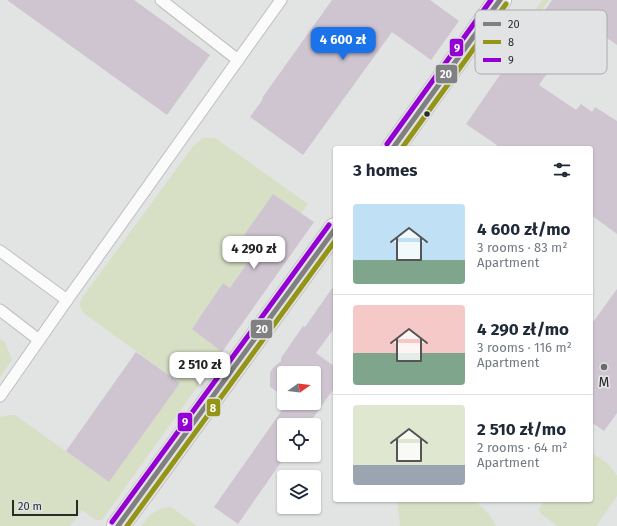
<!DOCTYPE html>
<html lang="en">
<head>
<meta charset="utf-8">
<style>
	:root { --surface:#fff; --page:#f6f6f7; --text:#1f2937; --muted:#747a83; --line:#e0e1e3; --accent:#1a73e8 }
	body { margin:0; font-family:"Fira Sans",sans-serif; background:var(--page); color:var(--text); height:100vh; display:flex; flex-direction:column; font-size:15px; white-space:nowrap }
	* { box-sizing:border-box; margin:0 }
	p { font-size:13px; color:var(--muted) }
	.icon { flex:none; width:22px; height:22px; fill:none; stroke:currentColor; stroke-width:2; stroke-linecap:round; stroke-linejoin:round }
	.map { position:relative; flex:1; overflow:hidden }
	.sheet { position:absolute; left:333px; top:146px; width:260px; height:356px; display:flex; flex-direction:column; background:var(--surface); border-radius:4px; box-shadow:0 1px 3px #0004 }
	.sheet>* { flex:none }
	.needle { width:26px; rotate:76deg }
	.tools { position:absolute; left:277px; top:366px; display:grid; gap:8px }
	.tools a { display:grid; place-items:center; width:44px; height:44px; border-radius:4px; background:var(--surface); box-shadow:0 1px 3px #0004; font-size:20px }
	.scale { position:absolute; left:12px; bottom:10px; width:66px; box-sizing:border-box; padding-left:4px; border:2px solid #2a2a2b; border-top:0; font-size:11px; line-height:14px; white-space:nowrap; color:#2a2a2b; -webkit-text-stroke:3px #e1e3e4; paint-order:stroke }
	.price { position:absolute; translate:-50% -34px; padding:0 9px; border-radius:8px; background:#fff; color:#222; font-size:13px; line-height:26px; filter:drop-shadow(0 1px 2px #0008) }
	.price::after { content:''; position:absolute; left:50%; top:24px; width:12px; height:9px; margin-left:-6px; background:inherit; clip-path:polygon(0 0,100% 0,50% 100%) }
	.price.current { background:var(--accent); color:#fff }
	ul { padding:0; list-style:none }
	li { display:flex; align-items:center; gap:12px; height:100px; padding:0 20px }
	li+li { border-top:1px solid var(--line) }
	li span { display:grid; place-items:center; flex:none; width:112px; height:80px; border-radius:4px; color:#555 }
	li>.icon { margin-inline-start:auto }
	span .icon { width:48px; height:48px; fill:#fffc; stroke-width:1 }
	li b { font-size:17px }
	h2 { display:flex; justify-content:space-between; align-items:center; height:48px; padding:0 20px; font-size:17px }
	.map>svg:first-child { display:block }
</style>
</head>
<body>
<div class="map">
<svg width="617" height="526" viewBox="0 0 617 526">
	<rect width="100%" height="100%" fill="#e2e3e3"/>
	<g fill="#d7dfc5">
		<path d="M 542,0 L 549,0 L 506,62 L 501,58 Z"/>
		<path d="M 203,138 L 215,138 L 308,204 L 301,213 L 273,194 L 237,245 L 252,256 L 230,288 L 223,283 L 192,329 L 222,352 L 102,520 L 96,520 L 82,510 L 70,526 L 0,526 L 0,417 L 10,415 L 15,415 L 109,482 L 180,383 L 85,314 C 80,308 78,305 82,298 L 194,145 Z"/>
		<path d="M 0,339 L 5,342 L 12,360 L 0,377 Z"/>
		<path d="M 591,452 L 608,464 L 613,470 L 617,476 L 617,496 L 596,526 L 558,526 L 541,514 L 539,508 L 545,500 L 591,500 Z"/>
		<path d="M 397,500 L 473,500 C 482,507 491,515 496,526 L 400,526 Z"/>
		<path d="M 171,507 L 197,526 L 141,526 C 151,514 154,509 171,507 Z"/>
	</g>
	<g fill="#cfc5d1">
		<path d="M 7,0 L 134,0 L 210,55 L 167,115 Z"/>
		<path d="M 332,0 L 430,0 L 459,21 L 431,60 L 392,32 L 303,155 L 250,117 L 263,99 L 262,98 Z"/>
		<path d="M 552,0 L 617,0 L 617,45 L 583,21 L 539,85 L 576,110 L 581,104 L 592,112 L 595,107 L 617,121 L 617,234 L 591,215 L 591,148 L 501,148 L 466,124 Z"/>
		<path d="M 273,194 L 314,222 L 222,352 L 192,329 L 223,283 L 230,288 L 252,256 L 237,245 Z"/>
		<path d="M 335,284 L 335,327 L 316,353 L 335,367 L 335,387 L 308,425 L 284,425 L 284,455 L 286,455 L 238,524 L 214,507 L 287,403 L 314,403 L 314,373 L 284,373 L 284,396 L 270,387 L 270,373 L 273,368 L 281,361 L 281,358 L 303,326 L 305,327 Z"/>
		<path d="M 617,289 L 617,413 L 604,431 L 591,422 L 591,325 Z"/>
		<path d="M 136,352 L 180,383 L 109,482 L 66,451 Z"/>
	</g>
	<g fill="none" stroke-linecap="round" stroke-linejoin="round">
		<defs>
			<g id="lane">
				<path d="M 238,60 L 281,0"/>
				<path d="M 0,251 L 67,300 L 0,396"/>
				<path d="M 67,300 L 238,60 L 161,0"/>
				<path d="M 0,310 L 39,340"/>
			</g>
			<g id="street">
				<path d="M 393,148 L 500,0"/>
				<path d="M 118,526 L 147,487 L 335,229"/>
			</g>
		</defs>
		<use href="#lane" stroke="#bfbfc0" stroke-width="13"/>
		<use href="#street" stroke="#bfbfc0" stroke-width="24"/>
		<use href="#lane" stroke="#fbfbfb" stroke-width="11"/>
		<use href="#street" stroke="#fbfbfb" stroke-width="22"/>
		<defs>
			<g id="bus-1">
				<path d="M 393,148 L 500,0"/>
				<path d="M 118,526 L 335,229"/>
			</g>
			<g id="bus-2">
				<path d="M 402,148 L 506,4"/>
				<path d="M 127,526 L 335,241"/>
			</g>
			<g id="bus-3">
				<path d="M 387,144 L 491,0"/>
				<path d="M 112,522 L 329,225"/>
			</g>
		</defs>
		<use href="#bus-1" stroke="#e1e3e4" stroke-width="8"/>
		<use href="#bus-2" stroke="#e1e3e4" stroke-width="8"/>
		<use href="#bus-3" stroke="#e1e3e4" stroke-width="8"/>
		<use href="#bus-1" stroke="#808080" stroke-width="5"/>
		<use href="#bus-2" stroke="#949416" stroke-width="5"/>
		<use href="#bus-3" stroke="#9400d3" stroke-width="5"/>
	</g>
	<circle fill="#2a2a2b" stroke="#e1e3e4" stroke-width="1.5" cx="427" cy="114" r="3.5"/>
	<circle fill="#6a6b6b" stroke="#e1e3e4" stroke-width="1.5" cx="604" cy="367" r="4"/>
	<g text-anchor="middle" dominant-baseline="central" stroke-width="3.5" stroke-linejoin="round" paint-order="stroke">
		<g font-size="14" fill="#2a2a2b" stroke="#e1e3e4">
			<text x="604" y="382">M</text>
		</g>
	</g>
	<rect x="475" y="10" width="132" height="64" rx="6" fill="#e1e3e4" stroke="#aaacac" stroke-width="1"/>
	<rect x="483" y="22" width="18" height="4" fill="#808080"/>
	<rect x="483" y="40" width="18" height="4" fill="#949416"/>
	<rect x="483" y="58" width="18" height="4" fill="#9400d3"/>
	<g font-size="11" fill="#2a2a2b">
		<text x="508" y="28">20</text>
		<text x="508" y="46">8</text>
		<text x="508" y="64">9</text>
	</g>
	<g stroke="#e1e3e4" stroke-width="1.5">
		<rect x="449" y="38" width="15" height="19" rx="4" fill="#9400d3"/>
		<rect x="435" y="64" width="23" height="20" rx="4" fill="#808080"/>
		<rect x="250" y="319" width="23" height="20" rx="4" fill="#808080"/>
		<rect x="206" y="398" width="15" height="19" rx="4" fill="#949416"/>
		<rect x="177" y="412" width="16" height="20" rx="4" fill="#9400d3"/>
	</g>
	<g font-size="11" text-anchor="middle" font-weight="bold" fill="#fff">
		<text x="457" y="52">9</text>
		<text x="446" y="78">20</text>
		<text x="262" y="333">20</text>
		<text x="213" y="412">8</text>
		<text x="185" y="426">9</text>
	</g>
</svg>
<div class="tools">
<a><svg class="needle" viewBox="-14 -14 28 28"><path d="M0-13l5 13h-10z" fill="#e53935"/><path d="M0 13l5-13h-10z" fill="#747a83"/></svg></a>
<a><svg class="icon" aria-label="locate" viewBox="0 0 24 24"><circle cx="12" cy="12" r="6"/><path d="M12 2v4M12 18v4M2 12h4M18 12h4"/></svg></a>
<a><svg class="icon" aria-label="layers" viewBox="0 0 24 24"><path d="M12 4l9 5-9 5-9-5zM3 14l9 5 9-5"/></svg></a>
</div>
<div class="scale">20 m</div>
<b class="price current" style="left:343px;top:61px">4 600 zł</b>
<b class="price" style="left:254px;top:270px">4 290 zł</b>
<b class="price" style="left:200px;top:386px">2 510 zł</b>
<section class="sheet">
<h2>3 homes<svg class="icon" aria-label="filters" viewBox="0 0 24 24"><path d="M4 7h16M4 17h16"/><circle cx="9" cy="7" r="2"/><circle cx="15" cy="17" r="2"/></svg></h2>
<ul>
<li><span style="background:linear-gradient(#bfe0f5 70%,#7fa58c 0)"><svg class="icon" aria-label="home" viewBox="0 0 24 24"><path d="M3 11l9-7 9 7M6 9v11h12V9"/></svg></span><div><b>4 600 zł/mo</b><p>3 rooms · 83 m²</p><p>Apartment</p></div></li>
<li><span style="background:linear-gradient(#f6c9c9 60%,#7fa58c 0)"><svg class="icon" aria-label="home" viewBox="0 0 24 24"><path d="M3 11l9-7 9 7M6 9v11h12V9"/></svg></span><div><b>4 290 zł/mo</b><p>3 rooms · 116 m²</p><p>Apartment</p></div></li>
<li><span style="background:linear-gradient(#dfe7d0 75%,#9aa5b1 0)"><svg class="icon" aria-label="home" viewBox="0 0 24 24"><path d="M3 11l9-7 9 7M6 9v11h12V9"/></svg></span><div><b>2 510 zł/mo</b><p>2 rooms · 64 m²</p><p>Apartment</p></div></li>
</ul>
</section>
</div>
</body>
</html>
